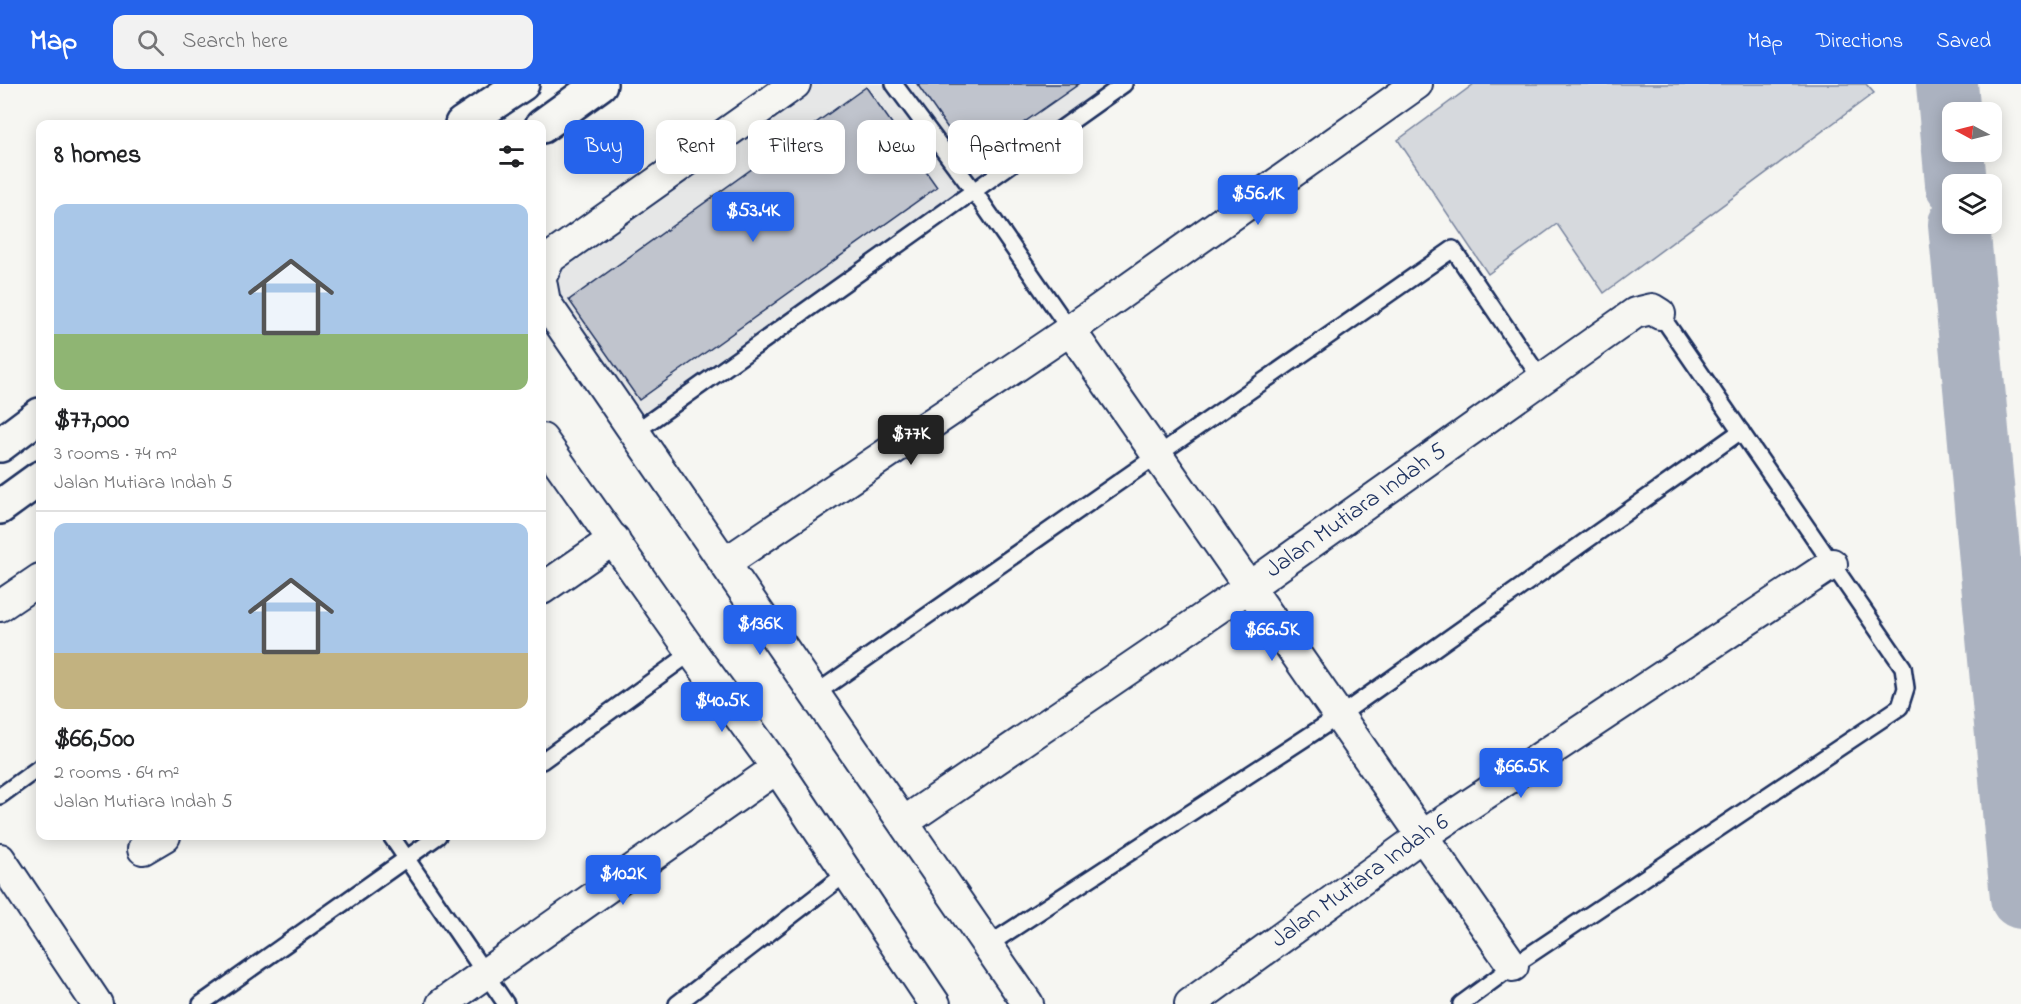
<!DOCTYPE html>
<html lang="en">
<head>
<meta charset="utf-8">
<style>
	:root { --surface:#fff; --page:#f2f2f2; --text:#202124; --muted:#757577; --line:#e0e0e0; --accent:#2563eb }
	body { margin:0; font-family:"Indie Flower",sans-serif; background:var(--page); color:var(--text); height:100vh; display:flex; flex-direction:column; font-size:22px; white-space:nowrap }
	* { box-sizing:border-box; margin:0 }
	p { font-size:20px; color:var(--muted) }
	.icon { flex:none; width:33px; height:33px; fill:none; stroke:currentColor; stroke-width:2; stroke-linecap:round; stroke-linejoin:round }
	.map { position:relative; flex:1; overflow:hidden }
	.drawer { position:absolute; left:36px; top:36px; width:510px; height:720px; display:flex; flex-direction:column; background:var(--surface); border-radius:12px; box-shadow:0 3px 15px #0003 }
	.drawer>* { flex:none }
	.guide { position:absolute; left:564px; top:36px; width:570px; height:54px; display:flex; gap:12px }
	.needle { width:39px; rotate:277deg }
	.controls { position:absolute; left:1942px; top:18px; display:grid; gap:12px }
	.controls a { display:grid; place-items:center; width:60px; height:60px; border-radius:12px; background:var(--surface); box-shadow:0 3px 15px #0003; font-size:30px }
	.price { position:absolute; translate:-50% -51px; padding:0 14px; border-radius:6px; background:var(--accent); color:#fff; font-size:20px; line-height:39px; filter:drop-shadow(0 2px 3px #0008) }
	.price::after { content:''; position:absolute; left:50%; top:36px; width:18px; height:14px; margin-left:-9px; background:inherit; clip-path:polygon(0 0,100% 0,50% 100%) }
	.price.selected { background:#222; color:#fff }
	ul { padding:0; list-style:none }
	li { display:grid; align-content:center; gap:12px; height:318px; padding:0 18px }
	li+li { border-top:2px solid var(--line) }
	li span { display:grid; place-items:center; height:186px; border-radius:12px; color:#555 }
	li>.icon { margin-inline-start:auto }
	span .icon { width:108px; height:108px; fill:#fffc; stroke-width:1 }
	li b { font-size:26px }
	h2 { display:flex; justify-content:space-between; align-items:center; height:72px; padding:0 18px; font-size:26px }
	.chip { padding:0 21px; border-radius:12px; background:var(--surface); box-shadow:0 3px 15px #0003; font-size:21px; line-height:54px }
	.chip.selected { background:var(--accent); color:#fff }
	header { display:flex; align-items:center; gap:36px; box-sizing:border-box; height:84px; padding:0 30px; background:var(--accent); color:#fff }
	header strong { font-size:28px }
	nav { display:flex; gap:33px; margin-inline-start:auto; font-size:21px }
	.search { width:420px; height:54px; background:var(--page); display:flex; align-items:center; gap:15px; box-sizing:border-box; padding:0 21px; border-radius:12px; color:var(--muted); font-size:22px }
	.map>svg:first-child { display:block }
</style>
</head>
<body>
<header>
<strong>Map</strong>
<div class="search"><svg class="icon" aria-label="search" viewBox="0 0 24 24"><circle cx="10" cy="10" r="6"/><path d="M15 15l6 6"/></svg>Search here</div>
<nav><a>Map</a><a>Directions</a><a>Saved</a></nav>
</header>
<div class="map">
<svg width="2021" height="920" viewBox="0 0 2021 920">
	<rect width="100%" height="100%" fill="#f6f6f2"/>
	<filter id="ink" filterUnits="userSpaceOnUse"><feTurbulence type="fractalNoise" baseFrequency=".0167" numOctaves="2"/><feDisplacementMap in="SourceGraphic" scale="12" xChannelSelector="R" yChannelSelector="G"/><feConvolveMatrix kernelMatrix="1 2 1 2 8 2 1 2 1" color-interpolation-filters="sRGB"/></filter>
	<g filter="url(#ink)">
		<path fill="#e6e7e7" d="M 773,0 L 1115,0 L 642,336 L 542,195 Z"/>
		<path fill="#d6d9dd" stroke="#78849e" stroke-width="1.5" d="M 1474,0 L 1866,0 L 1874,9 L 1604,209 L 1557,140 L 1488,190 L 1398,56 Z"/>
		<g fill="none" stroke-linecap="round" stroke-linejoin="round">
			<g stroke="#abb2c0" stroke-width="62">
				<path d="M 1947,0 L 1956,100"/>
				<path d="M 1959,140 L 2021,814"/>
			</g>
		</g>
		<g fill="#c0c4cd" stroke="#1b2f5e" stroke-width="1.5">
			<path d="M 917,0 L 1079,0 L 970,76 Z"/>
			<path d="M 866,3 L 937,103 L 639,316 L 569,216 Z"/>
		</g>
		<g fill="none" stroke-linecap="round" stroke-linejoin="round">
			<defs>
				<g id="service">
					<path d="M 894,0 L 973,106 L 1070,246"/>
					<path d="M 635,348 L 1124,0"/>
					<path d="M 815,610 L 1453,165 L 1541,295"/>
					<path d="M 542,677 L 692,568"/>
					<path d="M 0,712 L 40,683"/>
					<path d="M 391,752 L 506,920"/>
					<path d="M 988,861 L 1339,632 L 1741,347"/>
					<path d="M 201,920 L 438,752"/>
					<path d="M 677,920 L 848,788"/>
					<path d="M 1461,920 L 1513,882 L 1900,623 L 1906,604 L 1903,583 L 1660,230"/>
				</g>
				<g id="minor">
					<path d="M 542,191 L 550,174 L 795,0"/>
					<path d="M 542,202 L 545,218 L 1028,920"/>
					<path d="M 1070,246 L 1513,882"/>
					<path d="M 542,355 L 692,568 L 777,684 L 935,920"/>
					<path d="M 725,479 L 1070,246 L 1417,0"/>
					<path d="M 542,505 L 614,455"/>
					<path d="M 0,522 L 40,495"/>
					<path id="s1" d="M 904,738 L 1249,503 L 1635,229 L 1652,225 L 1660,230"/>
					<path d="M 143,765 L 165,752"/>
					<path d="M 0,775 L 97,920"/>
					<path d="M 442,920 L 777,684"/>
					<path id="s2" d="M 1190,920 L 1422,752 L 1832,480"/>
				</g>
				<g id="tertiary">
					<path d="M 462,40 L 522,0"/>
					<path d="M 542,42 L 600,0"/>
					<path d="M 0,361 L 40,331"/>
					<path d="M 0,423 L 40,394"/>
				</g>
			</defs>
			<use href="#service" stroke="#1b2f5e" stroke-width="20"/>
			<use href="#minor" stroke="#1b2f5e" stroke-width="34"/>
			<use href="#tertiary" stroke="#1b2f5e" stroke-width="38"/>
			<use href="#service" stroke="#f6f6f2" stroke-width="15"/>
			<use href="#minor" stroke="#f6f6f2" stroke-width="30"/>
			<use href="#tertiary" stroke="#f6f6f2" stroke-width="33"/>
		</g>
	</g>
	<g text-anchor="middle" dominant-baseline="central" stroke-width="4.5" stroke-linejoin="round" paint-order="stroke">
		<g font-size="24" fill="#1b2f5e" stroke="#f6f6f2">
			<text stroke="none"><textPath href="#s1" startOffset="549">Jalan Mutiara Indah 5</textPath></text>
			<text stroke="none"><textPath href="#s2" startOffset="210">Jalan Mutiara Indah 6</textPath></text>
		</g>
	</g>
</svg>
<div class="controls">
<a><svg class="needle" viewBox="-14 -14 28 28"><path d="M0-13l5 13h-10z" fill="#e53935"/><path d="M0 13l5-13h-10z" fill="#757577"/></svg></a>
<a><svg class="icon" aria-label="layers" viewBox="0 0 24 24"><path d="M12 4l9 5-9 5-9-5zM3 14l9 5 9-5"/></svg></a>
</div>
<b class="price" style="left:1258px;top:142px">$56.1K</b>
<b class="price" style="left:753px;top:159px">$53.4K</b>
<b class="price selected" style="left:911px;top:382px">$77K</b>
<b class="price" style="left:760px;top:572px">$136K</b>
<b class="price" style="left:1272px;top:578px">$66.5K</b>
<b class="price" style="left:722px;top:649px">$40.5K</b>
<b class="price" style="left:1521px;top:715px">$66.5K</b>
<b class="price" style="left:623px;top:822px">$102K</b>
<div class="guide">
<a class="chip selected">Buy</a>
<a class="chip">Rent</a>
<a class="chip">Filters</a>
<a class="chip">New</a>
<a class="chip">Apartment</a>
</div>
<section class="drawer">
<h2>8 homes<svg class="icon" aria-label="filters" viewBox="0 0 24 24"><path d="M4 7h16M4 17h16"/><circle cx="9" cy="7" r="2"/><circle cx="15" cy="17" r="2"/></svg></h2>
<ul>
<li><span style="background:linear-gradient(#a9c7e8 70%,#8fb573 0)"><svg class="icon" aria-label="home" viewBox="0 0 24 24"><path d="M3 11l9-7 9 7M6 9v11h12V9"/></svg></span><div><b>$77,000</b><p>3 rooms · 74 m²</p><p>Jalan Mutiara Indah 5</p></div></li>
<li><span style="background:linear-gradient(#a9c7e8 70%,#c2b280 0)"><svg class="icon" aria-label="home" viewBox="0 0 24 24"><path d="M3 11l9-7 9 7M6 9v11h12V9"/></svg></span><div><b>$66,500</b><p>2 rooms · 64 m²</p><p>Jalan Mutiara Indah 5</p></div></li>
</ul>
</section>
</div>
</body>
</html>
